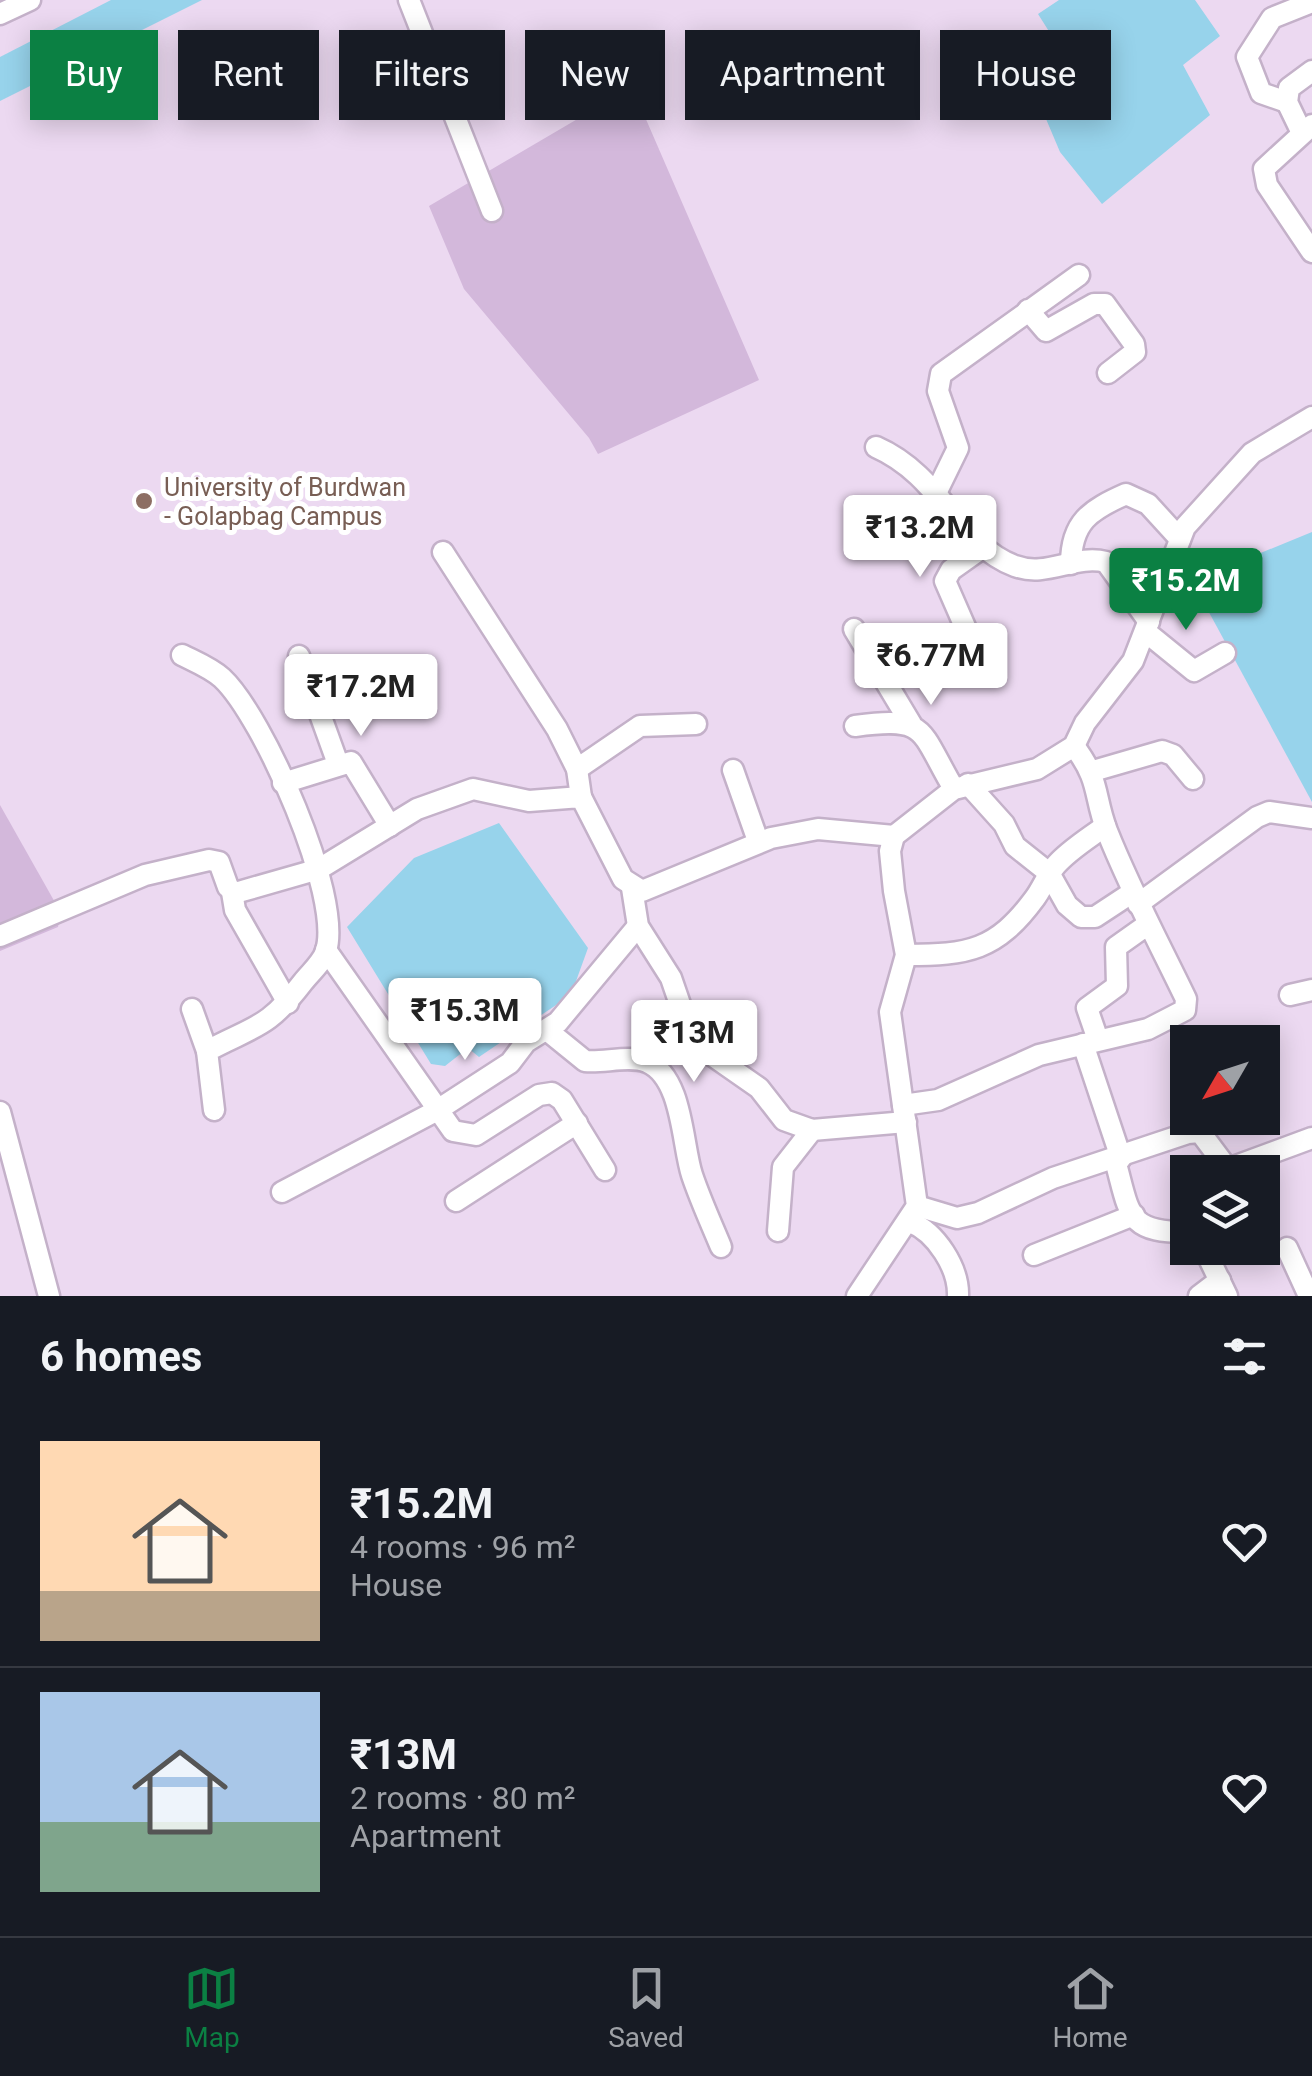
<!DOCTYPE html>
<html lang="en">
<head>
<meta charset="utf-8">
<style>
	:root { --surface:#171b24; --page:#20242c; --text:#f1f3f6; --muted:#9ea1a6; --line:#363941; --accent:#0b8043 }
	body { margin:0; font-family:Roboto,sans-serif; background:var(--page); color:var(--text); height:100vh; display:flex; flex-direction:column; font-size:38px; white-space:nowrap }
	* { box-sizing:border-box; margin:0 }
	p { font-size:32px; color:var(--muted) }
	.icon { flex:none; width:55px; height:55px; fill:none; stroke:currentColor; stroke-width:2; stroke-linecap:round; stroke-linejoin:round }
	.map { position:relative; height:1296px; overflow:hidden }
	.panel { display:flex; flex-direction:column; background:var(--surface); flex:1 }
	.panel>* { flex:none }
	.banner { position:absolute; left:30px; top:30px; width:1252px; height:90px; display:flex; gap:20px }
	.needle { width:65px; rotate:231deg }
	.buttons { position:absolute; left:1170px; top:1025px; display:grid; gap:20px }
	.buttons a { display:grid; place-items:center; width:110px; height:110px; border-radius:0px; background:var(--surface); box-shadow:0 5px 25px #0003; font-size:50px }
	.price { position:absolute; translate:-50% -85px; padding:0 22px; border-radius:10px; background:#fff; color:#222; font-size:32px; line-height:65px; filter:drop-shadow(0 2px 5px #0008) }
	.price::after { content:''; position:absolute; left:50%; top:60px; width:30px; height:22px; margin-left:-15px; background:inherit; clip-path:polygon(0 0,100% 0,50% 100%) }
	.price.current { background:var(--accent); color:#fff }
	ul { padding:0; list-style:none }
	li { display:flex; align-items:center; gap:30px; height:250px; padding:0 40px }
	li+li { border-top:2px solid var(--line) }
	li span { display:grid; place-items:center; flex:none; width:280px; height:200px; border-radius:0px; color:#555 }
	li>.icon { margin-inline-start:auto }
	span .icon { width:120px; height:120px; fill:#fffc; stroke-width:1 }
	li b { font-size:42px }
	h2 { display:flex; justify-content:space-between; align-items:center; height:120px; padding:0 40px; font-size:42px }
	.chip { padding:0 35px; border-radius:0px; background:var(--surface); box-shadow:0 5px 25px #0003; font-size:35px; line-height:90px }
	.chip.current { background:var(--accent); color:#fff }
	.menu { display:flex; justify-content:space-around; align-items:center; height:140px; border-top:2px solid var(--line); background:var(--surface); font-size:28px; color:var(--muted) }
	.menu a { display:grid; justify-items:center; gap:5px }
	.menu .current { color:var(--accent) }
	.map>svg:first-child { display:block }
</style>
</head>
<body>
<div class="map">
<svg width="1312" height="1296" viewBox="0 0 1312 1296">
	<rect width="100%" height="100%" fill="#ecd9f1"/>
	<g fill="#d3b8db">
		<path d="M 632,87 L 759,380 L 598,454 L 589,438 L 464,289 L 429,206 Z"/>
		<path d="M 0,805 L 61,913 L 58,927 L 0,951 Z"/>
	</g>
	<g fill="#97d3eb">
		<path d="M 111,0 L 202,0 L 0,101 L 0,57 Z"/>
		<path d="M 1059,0 L 1195,0 L 1220,36 L 1183,65 L 1210,115 L 1102,204 L 1060,152 L 1038,100 L 1063,77 L 1057,44 L 1038,14 Z"/>
		<path d="M 1312,532 L 1312,802 L 1192,581 Z"/>
		<path d="M 499,823 L 588,948 L 571,995 L 479,1057 L 468,1048 L 445,1066 L 431,1064 L 347,927 L 414,858 Z"/>
	</g>
	<g fill="none" stroke-linecap="round" stroke-linejoin="round">
		<defs>
			<g id="minor">
				<path d="M 409,0 L 492,211"/>
				<path d="M 0,14 L 30,0"/>
				<path d="M 1287,102 L 1261,93 L 1247,57 L 1272,18 L 1312,2"/>
				<path d="M 1312,125 L 1264,169 L 1267,185 L 1312,252"/>
				<path d="M 1301,131 L 1287,102 L 1289,88 L 1312,71"/>
				<path d="M 1028,310 L 1046,331 L 1094,304 L 1105,304 L 1134,344 L 1135,352 L 1108,373"/>
				<path d="M 876,447 C 942,476 958,545 1015,566 C 1047,578 1075,554 1106,562 L 1149,622"/>
				<path d="M 937,491 L 958,448 L 938,391 L 941,374 L 1079,275"/>
				<path d="M 443,552 L 557,729 L 577,769 L 581,797"/>
				<path d="M 1071,564 C 1071,522 1090,510 1126,494 L 1148,504 L 1180,539"/>
				<path d="M 854,629 L 911,724"/>
				<path d="M 1146,632 L 1194,671 L 1225,653"/>
				<path d="M 969,636 L 945,581 L 951,570 L 982,548"/>
				<path d="M 182,655 C 196,662 211,668 222,678 C 263,716 343,896 326,951 C 322,963 311,972 303,982 C 267,1029 256,1025 207,1051 L 214,1110"/>
				<path d="M 299,656 L 338,764"/>
				<path d="M 855,726 C 929,716 919,730 954,789"/>
				<path d="M 577,769 L 640,726 L 696,724"/>
				<path d="M 733,770 L 758,841"/>
				<path d="M 1093,771 L 1162,751 L 1173,755 L 1193,779"/>
				<path d="M 283,783 L 351,762 L 390,826"/>
				<path d="M 968,784 L 1004,824 L 1015,846 L 1049,873 L 1067,905 L 1081,917 L 1095,917 L 1133,892"/>
				<path d="M 632,888 L 638,926 L 671,978 L 693,1042 L 759,1088 L 784,1120 L 812,1130 L 906,1122"/>
				<path d="M 232,892 L 235,910 L 288,1003"/>
				<path d="M 1138,904 L 1257,817 L 1269,812 L 1312,818"/>
				<path d="M 0,936 L 145,875 L 209,860 L 219,862 L 228,887 L 235,893 L 319,869 L 417,809 L 473,789 L 529,801 L 581,797 L 623,879 L 642,891 L 771,838 L 818,829 L 894,836"/>
				<path d="M 326,950 L 453,1131 L 476,1135 L 539,1095 L 552,1093 L 562,1100 L 605,1170"/>
				<path d="M 906,955 C 968,955 996,951 1035,898 C 1043,887 1047,875 1056,865 C 1069,850 1089,838 1105,826"/>
				<path d="M 1290,995 L 1312,990"/>
				<path d="M 192,1009 L 207,1051"/>
				<path d="M 548,1031 L 585,1061 C 604,1063 629,1055 647,1062 C 683,1077 682,1145 692,1175 C 700,1199 711,1223 721,1247"/>
				<path d="M 1098,1040 L 1087,1008 L 1117,986 L 1116,947 L 1147,925"/>
				<path d="M 1083,1044 L 1121,1158"/>
				<path d="M 903,1105 L 938,1100 L 1039,1055 L 1148,1029 L 1185,1010 L 1186,999 C 1159,943 1130,889 1107,831 C 1093,794 1101,782 1074,746"/>
				<path d="M 0,1112 L 49,1296"/>
				<path d="M 1115,1160 C 1130,1214 1126,1233 1188,1232"/>
				<path d="M 1228,1169 L 1312,1138"/>
				<path d="M 282,1192 L 436,1111 L 510,1063 L 526,1042 L 558,1022 L 638,926"/>
				<path d="M 456,1201 L 577,1123"/>
				<path d="M 917,1206 L 957,1218 L 978,1213 L 1053,1178 L 1188,1133 L 1200,1132 L 1230,1172"/>
				<path d="M 910,1222 C 936,1232 959,1268 958,1296"/>
				<path d="M 778,1231 L 783,1167 L 812,1130"/>
				<path d="M 1204,1248 L 1227,1296"/>
				<path d="M 1287,1248 L 1309,1296"/>
				<path d="M 1034,1255 L 1134,1215"/>
				<path d="M 857,1296 L 917,1206 L 890,1012 L 906,955 L 894,891 L 890,851 L 894,836 L 954,789 L 1037,769 L 1074,746 L 1085,723 L 1133,661 L 1185,527 L 1252,453 L 1312,417"/>
				<path d="M 1199,1296 L 1220,1280"/>
			</g>
		</defs>
		<use href="#minor" stroke="#c4b1c9" stroke-width="25"/>
		<use href="#minor" stroke="#fff" stroke-width="20"/>
	</g>
	<circle fill="#8d6e63" stroke="#fff" stroke-width="4" cx="144" cy="501" r="10"/>
	<g text-anchor="middle" dominant-baseline="central" stroke-width="10" stroke-linejoin="round" paint-order="stroke">
		<g font-size="25" fill="#785e54" stroke="#fff" text-anchor="start">
			<text x="164" y="487">University of Burdwan<tspan x="164" dy="29">- Golapbag Campus</tspan></text>
		</g>
	</g>
</svg>
<div class="buttons">
<a><svg class="needle" viewBox="-14 -14 28 28"><path d="M0-13l5 13h-10z" fill="#e53935"/><path d="M0 13l5-13h-10z" fill="#9ea1a6"/></svg></a>
<a><svg class="icon" aria-label="layers" viewBox="0 0 24 24"><path d="M12 4l9 5-9 5-9-5zM3 14l9 5 9-5"/></svg></a>
</div>
<b class="price" style="left:920px;top:580px">₹13.2M</b>
<b class="price current" style="left:1186px;top:633px">₹15.2M</b>
<b class="price" style="left:931px;top:708px">₹6.77M</b>
<b class="price" style="left:361px;top:739px">₹17.2M</b>
<b class="price" style="left:465px;top:1063px">₹15.3M</b>
<b class="price" style="left:694px;top:1085px">₹13M</b>
<div class="banner">
<a class="chip current">Buy</a>
<a class="chip">Rent</a>
<a class="chip">Filters</a>
<a class="chip">New</a>
<a class="chip">Apartment</a>
<a class="chip">House</a>
</div>
</div>
<section class="panel">
<h2>6 homes<svg class="icon" aria-label="filters" viewBox="0 0 24 24"><path d="M4 7h16M4 17h16"/><circle cx="9" cy="7" r="2"/><circle cx="15" cy="17" r="2"/></svg></h2>
<ul>
<li><span style="background:linear-gradient(#ffd9b3 75%,#b9a48a 0)"><svg class="icon" aria-label="home" viewBox="0 0 24 24"><path d="M3 11l9-7 9 7M6 9v11h12V9"/></svg></span><div><b>₹15.2M</b><p>4 rooms · 96 m²</p><p>House</p></div><svg class="icon" aria-label="heart" viewBox="0 0 24 24"><path d="M12 20l-8-8c-3-5 5-10 8-4 3-6 11-1 8 4z"/></svg></li>
<li><span style="background:linear-gradient(#a9c7e8 65%,#7fa58c 0)"><svg class="icon" aria-label="home" viewBox="0 0 24 24"><path d="M3 11l9-7 9 7M6 9v11h12V9"/></svg></span><div><b>₹13M</b><p>2 rooms · 80 m²</p><p>Apartment</p></div><svg class="icon" aria-label="heart" viewBox="0 0 24 24"><path d="M12 20l-8-8c-3-5 5-10 8-4 3-6 11-1 8 4z"/></svg></li>
</ul>
</section>
<nav class="menu">
<a class="current"><svg class="icon" aria-label="map" viewBox="0 0 24 24"><path d="M3 6l6-2 6 2 6-2v14l-6 2-6-2-6 2zM9 4v14M15 6v14"/></svg>Map</a>
<a><svg class="icon" aria-label="saved" viewBox="0 0 24 24"><path d="M7 4h10v16l-5-4-5 4z"/></svg>Saved</a>
<a><svg class="icon" aria-label="home" viewBox="0 0 24 24"><path d="M3 11l9-7 9 7M6 9v11h12V9"/></svg>Home</a>
</nav>
</body>
</html>
